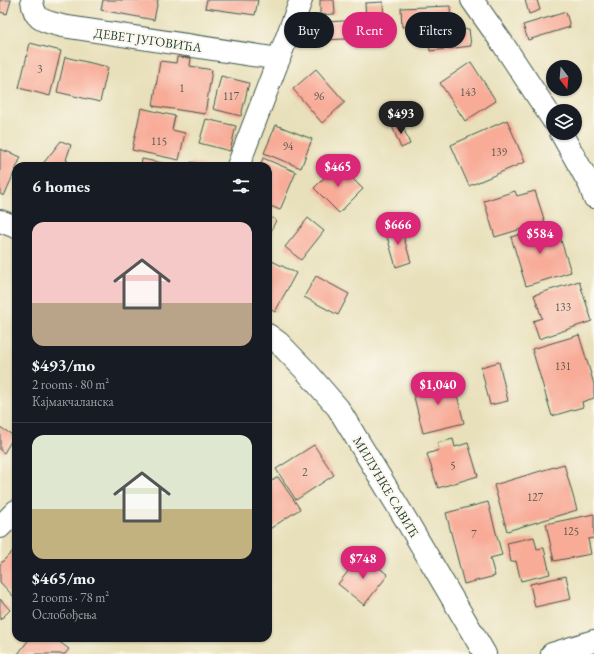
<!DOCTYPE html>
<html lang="en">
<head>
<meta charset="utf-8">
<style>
	:root { --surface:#171b24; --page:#242831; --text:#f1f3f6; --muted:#9ea1a6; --line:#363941; --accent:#db2777 }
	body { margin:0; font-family:"EB Garamond",serif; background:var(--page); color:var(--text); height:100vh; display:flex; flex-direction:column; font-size:15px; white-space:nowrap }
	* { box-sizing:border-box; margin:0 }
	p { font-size:13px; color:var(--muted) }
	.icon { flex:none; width:22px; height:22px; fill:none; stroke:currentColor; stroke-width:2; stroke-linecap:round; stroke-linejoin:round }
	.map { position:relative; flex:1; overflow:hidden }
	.side { position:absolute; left:12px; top:162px; width:260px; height:480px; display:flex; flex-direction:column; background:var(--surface); border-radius:12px; box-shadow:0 1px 3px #0004 }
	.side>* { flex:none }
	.hud { position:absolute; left:284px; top:12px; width:250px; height:36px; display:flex; gap:8px }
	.needle { width:26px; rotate:164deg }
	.controls { position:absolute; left:546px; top:60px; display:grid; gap:8px }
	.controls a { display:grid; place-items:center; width:36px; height:36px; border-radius:50%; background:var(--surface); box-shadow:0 1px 3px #0004; font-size:20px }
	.price { position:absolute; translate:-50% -34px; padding:0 9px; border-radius:14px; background:var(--accent); color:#fff; font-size:13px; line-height:26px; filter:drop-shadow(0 1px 2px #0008) }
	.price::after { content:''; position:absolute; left:50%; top:24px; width:12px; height:9px; margin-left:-6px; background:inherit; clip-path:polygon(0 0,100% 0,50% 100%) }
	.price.on { background:#222; color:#fff }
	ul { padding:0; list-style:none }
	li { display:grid; align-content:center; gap:8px; height:212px; padding:0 20px }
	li+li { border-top:1px solid var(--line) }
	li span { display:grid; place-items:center; height:124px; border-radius:12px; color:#555 }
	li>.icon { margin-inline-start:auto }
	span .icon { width:72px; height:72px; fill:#fffc; stroke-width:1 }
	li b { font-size:17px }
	h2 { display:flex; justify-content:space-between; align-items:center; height:48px; padding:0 20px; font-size:17px }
	.pill { padding:0 14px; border-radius:18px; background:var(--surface); box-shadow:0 1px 3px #0004; font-size:14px; line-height:36px }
	.pill.on { background:var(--accent); color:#fff }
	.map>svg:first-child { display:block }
</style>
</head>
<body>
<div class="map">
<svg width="594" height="654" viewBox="0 0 594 654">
	<rect width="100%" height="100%" fill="#fbf7ec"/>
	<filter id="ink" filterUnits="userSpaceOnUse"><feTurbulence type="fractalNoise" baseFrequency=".025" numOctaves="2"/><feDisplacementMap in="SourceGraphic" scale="8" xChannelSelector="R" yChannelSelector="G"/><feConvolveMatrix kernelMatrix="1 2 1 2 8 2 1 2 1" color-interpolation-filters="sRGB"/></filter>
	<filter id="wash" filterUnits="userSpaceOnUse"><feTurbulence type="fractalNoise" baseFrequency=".012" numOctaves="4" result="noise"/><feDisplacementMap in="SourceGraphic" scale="16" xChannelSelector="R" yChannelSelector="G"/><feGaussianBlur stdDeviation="0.9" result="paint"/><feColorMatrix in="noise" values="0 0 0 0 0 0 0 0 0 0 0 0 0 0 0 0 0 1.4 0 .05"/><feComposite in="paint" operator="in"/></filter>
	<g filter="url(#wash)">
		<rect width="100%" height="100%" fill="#e8e0ba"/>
		<g id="blocks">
			<g fill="#f8ac98">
				<path d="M 0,0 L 11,0 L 7,14 L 0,12 Z"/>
				<path d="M 103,0 L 158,0 L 154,20 L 101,10 Z"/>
				<path d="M 207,0 L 258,0 L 255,15 L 205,8 Z"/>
				<path d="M 320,0 L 334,0 L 335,14 L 320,15 Z"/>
				<path d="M 525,0 L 537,0 L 540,10 L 529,14 Z"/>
				<path d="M 383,2 L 385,37 L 324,40 L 323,22 L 366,20 L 365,3 Z"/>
				<path d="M 450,6 L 451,24 L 402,27 L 401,8 Z"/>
				<path d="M 566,12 L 570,27 L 528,40 L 523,25 Z"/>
				<path d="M 469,29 L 471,46 L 430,51 L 428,35 Z"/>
				<path d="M 30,43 L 61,51 L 50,96 L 19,88 Z"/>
				<path d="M 65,57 L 108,67 L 100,102 L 57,92 Z"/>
				<path d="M 177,57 L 191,58 L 190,66 L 212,70 L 205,114 L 153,106 L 160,61 L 176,63 Z"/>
				<path d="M 471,62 L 496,101 L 465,121 L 440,83 Z"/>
				<path d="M 316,69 L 345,102 L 322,123 L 293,89 Z"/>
				<path d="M 221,76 L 249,83 L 241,116 L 213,109 Z"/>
				<path d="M 141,108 L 175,116 L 172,130 L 185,133 L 179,160 L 132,150 Z"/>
				<path d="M 206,119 L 236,126 L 230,151 L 199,143 Z"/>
				<path d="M 507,120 L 525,162 L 469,186 L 451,145 Z"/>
				<path d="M 401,122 L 410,144 L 401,148 L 392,126 Z"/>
				<path d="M 276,125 L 312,139 L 301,168 L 264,153 Z"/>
				<path d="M 61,141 L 71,145 L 66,160 L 68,161 L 66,166 L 41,166 Z"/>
				<path d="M 0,149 L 21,157 L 4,196 L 0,194 Z"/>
				<path d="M 263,158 L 296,172 L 280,210 L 268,205 L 268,166 L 260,166 Z"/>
				<path d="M 142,159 L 172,165 L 172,166 L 141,166 Z"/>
				<path d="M 191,162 L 204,165 L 204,166 L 190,166 Z"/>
				<path d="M 338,164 L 363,189 L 339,213 L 314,188 Z"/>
				<path d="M 515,191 L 517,196 L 535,191 L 545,222 L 495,237 L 484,201 Z"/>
				<path d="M 268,216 L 276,220 L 268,238 Z"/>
				<path d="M 308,218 L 324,231 L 301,260 L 285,247 Z"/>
				<path d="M 400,225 L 411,262 L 396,267 L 385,230 Z"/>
				<path d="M 546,226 L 549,234 L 558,231 L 571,272 L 526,286 L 511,237 Z"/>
				<path d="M 268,259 L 296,273 L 275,312 L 268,308 Z"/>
				<path d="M 316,276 L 349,294 L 338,315 L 304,297 Z"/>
				<path d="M 579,281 L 592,321 L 539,339 L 533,321 L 542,318 L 534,295 Z"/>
				<path d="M 579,335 L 594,384 L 594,398 L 582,402 L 583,407 L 552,416 L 532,349 Z"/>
				<path d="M 499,362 L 508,401 L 490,405 L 481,367 Z"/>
				<path d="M 453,379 L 464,423 L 423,433 L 412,389 Z"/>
				<path d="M 0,427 L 14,436 L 4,453 L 0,450 Z"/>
				<path d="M 453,439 L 455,447 L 468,443 L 478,476 L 438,488 L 427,454 L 439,450 L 437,443 Z"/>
				<path d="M 314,445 L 334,475 L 296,500 L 276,469 Z"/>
				<path d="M 564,464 L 577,510 L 507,531 L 494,485 Z"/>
				<path d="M 278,477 L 300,509 L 268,530 L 268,483 Z"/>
				<path d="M 488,502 L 502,555 L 490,558 L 495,576 L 464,584 L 446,513 Z"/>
				<path d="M 594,514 L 594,538 L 588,539 L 591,554 L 554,561 L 546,524 Z"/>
				<path d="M 534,537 L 537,549 L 544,548 L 550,574 L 521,581 L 516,561 L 511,562 L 507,543 Z"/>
				<path d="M 14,550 L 16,552 L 16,599 L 0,582 L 0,564 Z"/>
				<path d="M 362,554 L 388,575 L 364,605 L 338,584 Z"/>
				<path d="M 566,576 L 571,599 L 535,607 L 530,584 Z"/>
				<path d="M 0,599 L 10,610 L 0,620 Z"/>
				<path d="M 30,638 L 54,638 L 69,649 L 65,654 L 18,654 Z"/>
			</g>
		</g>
	</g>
	<g filter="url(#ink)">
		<use href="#blocks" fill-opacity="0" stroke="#3d5548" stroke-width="1"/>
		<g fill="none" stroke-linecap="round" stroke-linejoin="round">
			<defs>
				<g id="street">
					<path d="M 32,0 C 34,21 44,21 62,26 L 279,59"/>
					<path d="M 0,221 L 16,227"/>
					<path d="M 268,335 L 279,343 L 306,371 L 338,408 L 408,523 L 485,654"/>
					<path d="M 552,654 L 594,641"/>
				</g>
				<g id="secondary">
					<path d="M 472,0 L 503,44 L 553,120"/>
					<path d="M 561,133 L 590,185 L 594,197"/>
					<path d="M 238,166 L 301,0"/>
					<path d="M 0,527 L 16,511"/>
				</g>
			</defs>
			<use href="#street" stroke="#3d5548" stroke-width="24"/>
			<use href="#secondary" stroke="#3d5548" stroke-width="24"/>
			<use href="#street" stroke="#fff" stroke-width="22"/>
			<use href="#secondary" stroke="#fff" stroke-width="22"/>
		</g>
	</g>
	<g text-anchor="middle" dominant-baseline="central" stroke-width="4" stroke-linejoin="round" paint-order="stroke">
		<g font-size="11" fill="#55594d">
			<text x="40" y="69">3</text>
			<text x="182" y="88">1</text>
			<text x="468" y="92">143</text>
			<text x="231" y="96">117</text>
			<text x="319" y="96">96</text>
			<text x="159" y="141">115</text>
			<text x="288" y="146">94</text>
			<text x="499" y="152">139</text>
			<text x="563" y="307">133</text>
			<text x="563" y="366">131</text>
			<text x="453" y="465">5</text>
			<text x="305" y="472">2</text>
			<text x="535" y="497">127</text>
			<text x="571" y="531">125</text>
			<text x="474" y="534">7</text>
		</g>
		<g font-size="13" fill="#1f3d34" stroke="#fbf7ec">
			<text transform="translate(148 40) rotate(8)">ДЕВЕТ ЈУГОВИЋА</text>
			<text transform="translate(386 487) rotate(59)">МИЛУНКЕ САВИЋ</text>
		</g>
	</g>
</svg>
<div class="controls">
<a><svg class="needle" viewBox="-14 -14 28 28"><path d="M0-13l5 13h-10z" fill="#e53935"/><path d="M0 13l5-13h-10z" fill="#9ea1a6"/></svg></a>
<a><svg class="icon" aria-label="layers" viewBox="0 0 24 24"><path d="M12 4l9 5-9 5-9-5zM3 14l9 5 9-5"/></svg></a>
</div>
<b class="price on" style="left:401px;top:135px">$493</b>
<b class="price" style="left:338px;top:188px">$465</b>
<b class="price" style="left:398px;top:246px">$666</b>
<b class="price" style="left:540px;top:255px">$584</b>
<b class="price" style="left:438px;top:406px">$1,040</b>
<b class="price" style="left:363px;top:580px">$748</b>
<div class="hud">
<a class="pill">Buy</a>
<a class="pill on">Rent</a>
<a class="pill">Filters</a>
</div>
<section class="side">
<h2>6 homes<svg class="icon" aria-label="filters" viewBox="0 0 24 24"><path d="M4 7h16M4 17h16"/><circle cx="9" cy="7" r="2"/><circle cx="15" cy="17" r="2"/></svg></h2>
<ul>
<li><span style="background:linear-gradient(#f6c9c9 65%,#b9a48a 0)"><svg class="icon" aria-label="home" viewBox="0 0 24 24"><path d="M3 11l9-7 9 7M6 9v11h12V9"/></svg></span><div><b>$493/mo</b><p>2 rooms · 80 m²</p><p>Кајмакчаланска</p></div></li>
<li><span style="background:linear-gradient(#dfe7d0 60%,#c2b280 0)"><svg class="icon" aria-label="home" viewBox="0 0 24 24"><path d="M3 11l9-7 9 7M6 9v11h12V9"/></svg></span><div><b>$465/mo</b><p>2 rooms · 78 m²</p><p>Ослобођења</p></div></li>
</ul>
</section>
</div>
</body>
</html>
